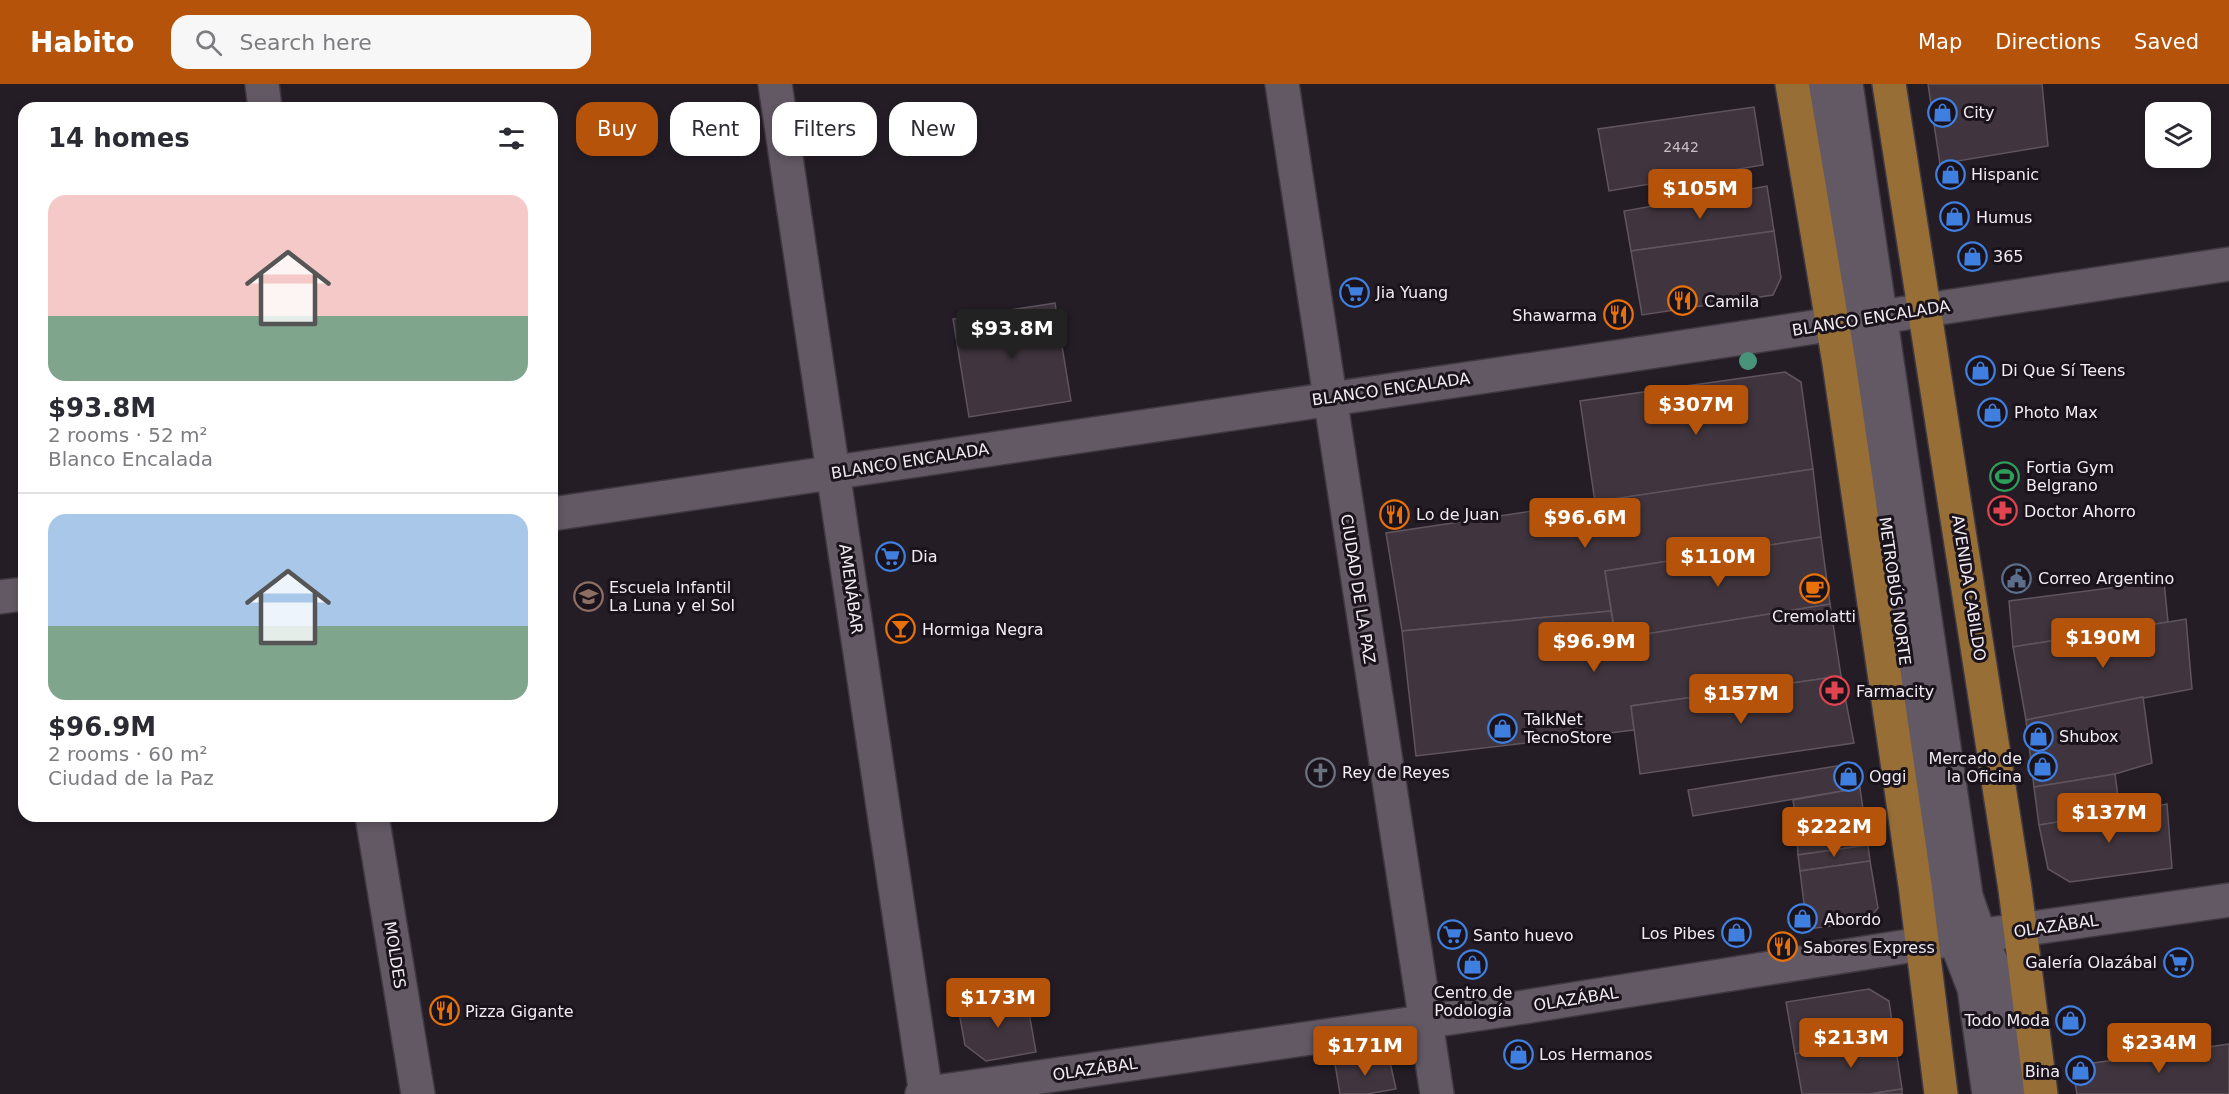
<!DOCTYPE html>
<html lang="en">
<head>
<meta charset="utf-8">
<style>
	:root { --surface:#fff; --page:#f7f7f7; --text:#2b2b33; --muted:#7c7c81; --line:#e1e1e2; --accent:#b45309 }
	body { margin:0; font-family:"DejaVu Sans",sans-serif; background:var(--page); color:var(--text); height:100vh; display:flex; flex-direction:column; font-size:22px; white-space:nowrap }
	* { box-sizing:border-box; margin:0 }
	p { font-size:20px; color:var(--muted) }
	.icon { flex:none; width:33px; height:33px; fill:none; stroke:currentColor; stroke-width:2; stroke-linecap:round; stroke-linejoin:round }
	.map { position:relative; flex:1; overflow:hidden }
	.details { position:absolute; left:18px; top:18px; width:540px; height:720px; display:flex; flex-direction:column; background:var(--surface); border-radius:18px; box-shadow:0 3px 9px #0003 }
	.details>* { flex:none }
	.hud { position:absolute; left:576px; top:18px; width:570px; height:54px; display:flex; gap:12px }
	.fabs { position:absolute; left:2145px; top:18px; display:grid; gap:12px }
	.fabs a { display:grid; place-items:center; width:66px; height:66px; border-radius:12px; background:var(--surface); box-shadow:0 3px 9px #0003; font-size:30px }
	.price { position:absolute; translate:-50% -51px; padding:0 14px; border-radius:6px; background:var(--accent); color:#fff; font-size:20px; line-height:39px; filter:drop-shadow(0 2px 3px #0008) }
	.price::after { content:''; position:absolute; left:50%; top:36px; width:18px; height:14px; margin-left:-9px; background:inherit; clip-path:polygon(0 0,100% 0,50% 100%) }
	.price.on { background:#222; color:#fff }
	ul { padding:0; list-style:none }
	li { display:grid; align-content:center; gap:12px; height:318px; padding:0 30px }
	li+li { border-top:2px solid var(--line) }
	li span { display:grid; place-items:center; height:186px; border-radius:18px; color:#555 }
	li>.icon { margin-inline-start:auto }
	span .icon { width:108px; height:108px; fill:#fffc; stroke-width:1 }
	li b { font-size:26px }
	h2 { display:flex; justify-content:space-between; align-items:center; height:72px; padding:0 30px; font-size:26px }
	.chip { padding:0 21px; border-radius:18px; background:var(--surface); box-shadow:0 3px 9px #0003; font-size:21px; line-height:54px }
	.chip.on { background:var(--accent); color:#fff }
	header { display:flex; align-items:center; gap:36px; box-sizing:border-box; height:84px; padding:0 30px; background:var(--accent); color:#fff }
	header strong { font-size:28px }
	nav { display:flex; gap:33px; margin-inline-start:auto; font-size:21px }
	.search { width:420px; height:54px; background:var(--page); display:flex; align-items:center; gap:15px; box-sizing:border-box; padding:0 21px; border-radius:18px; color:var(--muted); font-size:22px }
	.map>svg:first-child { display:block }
</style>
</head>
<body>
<header>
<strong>Habito</strong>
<div class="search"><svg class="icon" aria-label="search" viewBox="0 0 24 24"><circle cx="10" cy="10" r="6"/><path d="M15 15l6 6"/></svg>Search here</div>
<nav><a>Map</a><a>Directions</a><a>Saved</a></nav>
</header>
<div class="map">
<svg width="2229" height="1010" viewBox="0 0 2229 1010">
	<rect width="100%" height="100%" fill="#241d26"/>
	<g fill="#40353e" stroke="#60555e" stroke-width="1.5">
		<path d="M 1928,0 L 2042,0 L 2048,62 L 1940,80 Z"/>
		<path d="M 1754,23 L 1763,81 L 1609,107 L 1598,45 Z"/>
		<path d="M 1767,102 L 1774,147 L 1631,167 L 1624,127 Z"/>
		<path d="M 1774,147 L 1781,194 L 1773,211 L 1642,231 L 1631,167 Z"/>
		<path d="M 1055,219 L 1071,317 L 969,333 L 953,235 Z"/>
		<path d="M 1785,288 L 1801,298 L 1813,385 L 1595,418 L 1580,317 Z"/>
		<path d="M 1813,385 L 1821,453 L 1605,487 L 1611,527 L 1402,547 L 1386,449 Z"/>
		<path d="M 1821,453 L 1830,520 L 1616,555 L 1605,487 Z"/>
		<path d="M 2164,497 L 2168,538 L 2013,563 L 2009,517 Z"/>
		<path d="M 1830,520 L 1841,592 L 1631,622 L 1634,646 L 1416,672 L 1402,547 L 1611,527 L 1616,555 Z"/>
		<path d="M 2186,535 L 2192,605 L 2026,636 L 2013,563 Z"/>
		<path d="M 1841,592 L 1854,659 L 1640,690 L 1631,622 Z"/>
		<path d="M 2143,613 L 2152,679 L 2115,690 L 2034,703 L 2026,636 Z"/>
		<path d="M 1855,679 L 1860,704 L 1693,732 L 1688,706 Z"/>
		<path d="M 2115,690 L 2120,728 L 2039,741 L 2034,703 Z"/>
		<path d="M 1860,704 L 1863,725 L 1796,735 L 1793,716 Z"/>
		<path d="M 2167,720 L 2172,784 L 2070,798 L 2048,785 L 2039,741 Z"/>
		<path d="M 1863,725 L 1868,761 L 1798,771 L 1796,735 Z"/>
		<path d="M 1868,761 L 1870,777 L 1800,787 L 1798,771 Z"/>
		<path d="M 1870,777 L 1878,824 L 1866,838 L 1807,845 L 1800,787 Z"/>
		<path d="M 1869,905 L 1889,917 L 1894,952 L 1795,970 L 1786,918 Z"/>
		<path d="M 1026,912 L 1036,968 L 986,977 L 965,961 L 958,923 Z"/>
		<path d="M 1894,952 L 1902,1005 L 1870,1010 L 1802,1010 L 1795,970 Z"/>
		<path d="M 2229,960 L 2229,1010 L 2077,1010 L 2072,982 Z"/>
		<path d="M 1382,973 L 1390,978 L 1396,1005 L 1367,1010 L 1340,1010 L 1335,980 Z"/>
		<path d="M 1902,1005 L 1902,1010 L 1870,1010 Z"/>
	</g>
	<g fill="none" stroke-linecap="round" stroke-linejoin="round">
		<defs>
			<g id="minor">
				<path d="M 262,0 L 265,24"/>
				<path d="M 775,0 L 926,1010"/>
				<path d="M 1282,0 L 1437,1010"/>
				<path d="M 1817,0 L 1816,13 L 1861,277 L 1940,816 L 1974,904 L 1989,1010"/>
				<path d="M 1846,0 L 1966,812 L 1980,853 L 2001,900 L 2016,1010"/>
				<path d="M 552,430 L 1650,268 L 2229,180"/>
				<path d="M 0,513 L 24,510"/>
				<path d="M 372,732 L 418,1010"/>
				<path d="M 922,1010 L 1492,928 L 1921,860 L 2229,816"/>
			</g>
			<g id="major">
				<path d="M 1792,0 L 1839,279 L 1915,801 L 1941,1010"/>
				<path d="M 1889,0 L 2015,805 L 2041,1010"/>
			</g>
		</defs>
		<use href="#minor" stroke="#403941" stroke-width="36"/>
		<use href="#major" stroke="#403941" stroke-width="36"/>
		<use href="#minor" stroke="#625964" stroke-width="33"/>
		<use href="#major" stroke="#976f36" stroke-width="33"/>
	</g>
	<circle fill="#48947a" cx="1748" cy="277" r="9"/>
	<defs>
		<symbol id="shop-ring" viewBox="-11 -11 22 22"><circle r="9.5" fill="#1b131c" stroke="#3f7fe0" stroke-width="1.5"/><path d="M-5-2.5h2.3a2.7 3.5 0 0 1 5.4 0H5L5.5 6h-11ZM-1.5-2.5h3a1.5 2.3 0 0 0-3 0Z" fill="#3f7fe0"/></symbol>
		<symbol id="supermarket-ring" viewBox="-11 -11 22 22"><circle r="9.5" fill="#1b131c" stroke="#3f7fe0" stroke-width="1.5"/><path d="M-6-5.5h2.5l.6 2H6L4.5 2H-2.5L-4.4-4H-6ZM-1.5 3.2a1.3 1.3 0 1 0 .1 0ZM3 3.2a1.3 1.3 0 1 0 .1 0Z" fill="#3f7fe0"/></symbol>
		<symbol id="restaurant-ring" viewBox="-11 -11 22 22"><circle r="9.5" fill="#1b131c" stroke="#e8710a" stroke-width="1.5"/><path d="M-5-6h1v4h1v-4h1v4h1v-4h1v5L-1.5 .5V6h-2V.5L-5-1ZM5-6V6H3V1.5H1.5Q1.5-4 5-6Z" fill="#e8710a"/></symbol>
		<symbol id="stadium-ring" viewBox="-11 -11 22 22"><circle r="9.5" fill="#1b131c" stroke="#2e9e5b" stroke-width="1.5"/><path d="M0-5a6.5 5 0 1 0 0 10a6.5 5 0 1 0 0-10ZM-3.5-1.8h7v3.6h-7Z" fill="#2e9e5b"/></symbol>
		<symbol id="pharmacy-ring" viewBox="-11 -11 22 22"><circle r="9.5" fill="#1b131c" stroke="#e0444e" stroke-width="1.5"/><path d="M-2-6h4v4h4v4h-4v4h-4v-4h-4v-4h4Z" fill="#e0444e"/></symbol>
		<symbol id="civic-ring" viewBox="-11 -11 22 22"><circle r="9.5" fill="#1b131c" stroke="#5c6f8a" stroke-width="1.5"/><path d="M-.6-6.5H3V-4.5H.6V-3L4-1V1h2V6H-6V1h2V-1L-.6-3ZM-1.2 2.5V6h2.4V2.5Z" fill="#5c6f8a"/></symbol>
		<symbol id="cafe-ring" viewBox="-11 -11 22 22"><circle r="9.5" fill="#1b131c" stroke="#e8710a" stroke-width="1.5"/><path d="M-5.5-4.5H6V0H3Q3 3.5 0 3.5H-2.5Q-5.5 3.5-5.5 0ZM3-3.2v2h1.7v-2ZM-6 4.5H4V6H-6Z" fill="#e8710a"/></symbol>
		<symbol id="school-ring" viewBox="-11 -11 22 22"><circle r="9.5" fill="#1b131c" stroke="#8d6e63" stroke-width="1.5"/><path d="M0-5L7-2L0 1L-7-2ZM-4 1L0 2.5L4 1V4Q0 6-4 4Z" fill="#8d6e63"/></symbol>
		<symbol id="bar-ring" viewBox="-11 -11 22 22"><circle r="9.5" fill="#1b131c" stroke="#e8710a" stroke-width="1.5"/><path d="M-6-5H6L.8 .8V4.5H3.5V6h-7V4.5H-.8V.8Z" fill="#e8710a"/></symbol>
		<symbol id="church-ring" viewBox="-11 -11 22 22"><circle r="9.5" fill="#1b131c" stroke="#6b7280" stroke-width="1.5"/><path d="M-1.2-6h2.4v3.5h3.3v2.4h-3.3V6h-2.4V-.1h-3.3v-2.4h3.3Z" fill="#6b7280"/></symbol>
	</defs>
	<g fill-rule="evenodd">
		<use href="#shop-ring" x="1926" y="12" width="33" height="33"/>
		<use href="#shop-ring" x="1934" y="74" width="33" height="33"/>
		<use href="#shop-ring" x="1938" y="116" width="33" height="33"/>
		<use href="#shop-ring" x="1956" y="156" width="33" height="33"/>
		<use href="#supermarket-ring" x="1338" y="192" width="33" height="33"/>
		<use href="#restaurant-ring" x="1666" y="200" width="33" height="33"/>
		<use href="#restaurant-ring" x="1602" y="214" width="33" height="33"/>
		<use href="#shop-ring" x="1964" y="270" width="33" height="33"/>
		<use href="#shop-ring" x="1976" y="312" width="33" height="33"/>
		<use href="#stadium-ring" x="1988" y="376" width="33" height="33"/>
		<use href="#pharmacy-ring" x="1986" y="410" width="33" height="33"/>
		<use href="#restaurant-ring" x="1378" y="414" width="33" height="33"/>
		<use href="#supermarket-ring" x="874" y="456" width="33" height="33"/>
		<use href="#civic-ring" x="2000" y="478" width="33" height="33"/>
		<use href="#cafe-ring" x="1798" y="488" width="33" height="33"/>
		<use href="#school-ring" x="572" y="496" width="33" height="33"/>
		<use href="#bar-ring" x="884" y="528" width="33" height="33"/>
		<use href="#pharmacy-ring" x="1818" y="590" width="33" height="33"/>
		<use href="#shop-ring" x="1486" y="628" width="33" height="33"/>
		<use href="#shop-ring" x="2022" y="636" width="33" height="33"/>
		<use href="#shop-ring" x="2026" y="666" width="33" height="33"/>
		<use href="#church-ring" x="1304" y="672" width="33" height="33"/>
		<use href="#shop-ring" x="1832" y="676" width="33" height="33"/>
		<use href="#shop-ring" x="1786" y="818" width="33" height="33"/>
		<use href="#shop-ring" x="1720" y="832" width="33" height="33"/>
		<use href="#supermarket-ring" x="1436" y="834" width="33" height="33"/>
		<use href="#restaurant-ring" x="1766" y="846" width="33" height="33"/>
		<use href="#supermarket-ring" x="2162" y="862" width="33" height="33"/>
		<use href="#shop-ring" x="1456" y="864" width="33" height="33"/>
		<use href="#restaurant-ring" x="428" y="910" width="33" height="33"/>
		<use href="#shop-ring" x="2054" y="920" width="33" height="33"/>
		<use href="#shop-ring" x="1502" y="954" width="33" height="33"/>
		<use href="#shop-ring" x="2064" y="970" width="33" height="33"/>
	</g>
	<g text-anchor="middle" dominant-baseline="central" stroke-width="6" stroke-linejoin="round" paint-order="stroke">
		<g font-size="14" fill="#c5bec5">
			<text x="1681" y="63">2442</text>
		</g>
		<g font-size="16" fill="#f1ecf2" stroke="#1b131c" text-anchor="start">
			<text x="1963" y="28">City</text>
			<text x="1971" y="90">Hispanic</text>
			<text x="1976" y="133">Humus</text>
			<text x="1993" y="172">365</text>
			<text x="1376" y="208">Jia Yuang</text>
			<text x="1704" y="217">Camila</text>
			<text x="1597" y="231" text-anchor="end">Shawarma</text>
			<text x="2001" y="286">Di Que Sí Teens</text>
			<text x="2014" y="328">Photo Max</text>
			<text x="2026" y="383">Fortia Gym<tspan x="2026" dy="18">Belgrano</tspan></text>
			<text x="2024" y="427">Doctor Ahorro</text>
			<text x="1416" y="430">Lo de Juan</text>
			<text x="911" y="472">Dia</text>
			<text x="2038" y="494">Correo Argentino</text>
			<text x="609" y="503">Escuela Infantil<tspan x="609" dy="18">La Luna y el Sol</tspan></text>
			<text x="1814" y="532" text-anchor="middle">Cremolatti</text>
			<text x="922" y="545">Hormiga Negra</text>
			<text x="1856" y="607">Farmacity</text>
			<text x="1524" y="635">TalkNet<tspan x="1524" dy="18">TecnoStore</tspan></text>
			<text x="2059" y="652">Shubox</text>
			<text x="2022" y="674" text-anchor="end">Mercado de<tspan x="2022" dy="18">la Oficina</tspan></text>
			<text x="1342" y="688">Rey de Reyes</text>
			<text x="1869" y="692">Oggi</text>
			<text x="1824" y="835">Abordo</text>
			<text x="1715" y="849" text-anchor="end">Los Pibes</text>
			<text x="1473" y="851">Santo huevo</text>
			<text x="1803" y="863">Sabores Express</text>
			<text x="2157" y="878" text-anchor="end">Galería Olazábal</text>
			<text x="1473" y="908" text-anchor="middle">Centro de<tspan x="1473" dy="18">Podología</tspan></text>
			<text x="465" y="927">Pizza Gigante</text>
			<text x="2050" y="936" text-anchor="end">Todo Moda</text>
			<text x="1539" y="970">Los Hermanos</text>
			<text x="2060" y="987" text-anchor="end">Bina</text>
		</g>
		<g font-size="16" fill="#f1ecf2" stroke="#1b131c">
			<text transform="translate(1871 234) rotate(-9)">BLANCO ENCALADA</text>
			<text transform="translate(1391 305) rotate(-8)">BLANCO ENCALADA</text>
			<text transform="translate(910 377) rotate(-9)">BLANCO ENCALADA</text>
			<text transform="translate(1969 504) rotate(81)">AVENIDA CABILDO</text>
			<text transform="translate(851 505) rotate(82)">AMENÁBAR</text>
			<text transform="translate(1358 505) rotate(81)">CIUDAD DE LA PAZ</text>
			<text transform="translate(1895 507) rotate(82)">METROBÚS NORTE</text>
			<text transform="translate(2056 842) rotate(-8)">OLAZÁBAL</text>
			<text transform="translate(395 871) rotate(81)">MOLDES</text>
			<text transform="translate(1576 915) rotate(-9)">OLAZÁBAL</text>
			<text transform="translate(1095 985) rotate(-8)">OLAZÁBAL</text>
		</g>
	</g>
</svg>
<div class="fabs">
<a><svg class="icon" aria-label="layers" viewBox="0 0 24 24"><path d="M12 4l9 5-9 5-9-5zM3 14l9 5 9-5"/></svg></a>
</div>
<b class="price" style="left:1700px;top:136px">$105M</b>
<b class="price on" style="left:1012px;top:276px">$93.8M</b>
<b class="price" style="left:1696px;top:352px">$307M</b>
<b class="price" style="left:1585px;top:465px">$96.6M</b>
<b class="price" style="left:1718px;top:504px">$110M</b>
<b class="price" style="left:2103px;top:585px">$190M</b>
<b class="price" style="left:1594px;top:589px">$96.9M</b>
<b class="price" style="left:1741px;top:641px">$157M</b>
<b class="price" style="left:2109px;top:760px">$137M</b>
<b class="price" style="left:1834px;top:774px">$222M</b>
<b class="price" style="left:998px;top:945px">$173M</b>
<b class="price" style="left:1851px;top:985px">$213M</b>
<b class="price" style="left:2159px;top:990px">$234M</b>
<b class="price" style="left:1365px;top:993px">$171M</b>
<div class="hud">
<a class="chip on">Buy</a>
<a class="chip">Rent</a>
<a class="chip">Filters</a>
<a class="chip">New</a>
</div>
<section class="details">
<h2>14 homes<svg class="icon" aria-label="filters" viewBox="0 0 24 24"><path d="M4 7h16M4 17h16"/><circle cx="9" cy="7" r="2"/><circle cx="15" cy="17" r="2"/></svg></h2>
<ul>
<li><span style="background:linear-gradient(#f6c9c9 65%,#7fa58c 0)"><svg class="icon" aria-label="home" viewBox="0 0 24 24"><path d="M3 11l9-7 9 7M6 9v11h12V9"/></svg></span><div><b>$93.8M</b><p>2 rooms · 52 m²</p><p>Blanco Encalada</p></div></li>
<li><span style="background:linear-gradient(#a9c7e8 60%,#7fa58c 0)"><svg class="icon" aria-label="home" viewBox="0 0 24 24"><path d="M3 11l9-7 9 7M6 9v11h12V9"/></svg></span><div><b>$96.9M</b><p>2 rooms · 60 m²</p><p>Ciudad de la Paz</p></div></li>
</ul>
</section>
</div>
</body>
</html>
